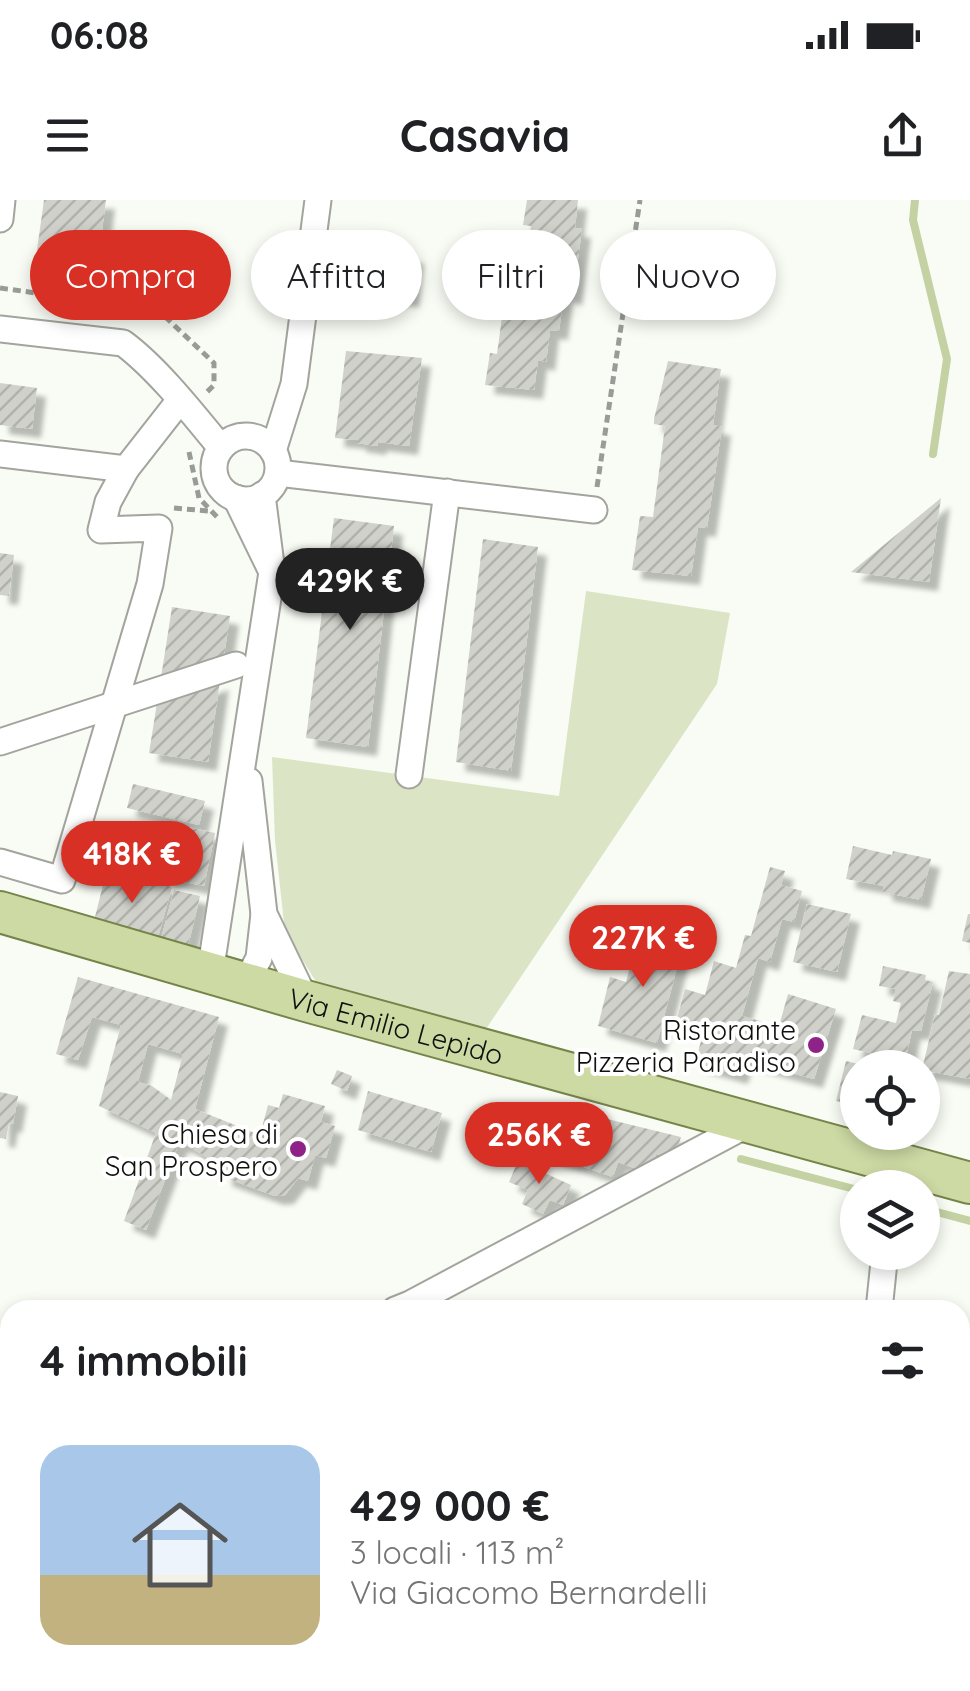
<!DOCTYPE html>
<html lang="it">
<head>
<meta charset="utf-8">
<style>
	:root { --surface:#fff; --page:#f2f2f2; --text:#202124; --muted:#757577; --line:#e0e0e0; --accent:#d93025 }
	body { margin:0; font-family:Quicksand,sans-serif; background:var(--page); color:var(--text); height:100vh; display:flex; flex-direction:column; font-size:38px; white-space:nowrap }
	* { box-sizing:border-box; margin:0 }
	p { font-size:32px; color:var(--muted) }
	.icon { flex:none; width:55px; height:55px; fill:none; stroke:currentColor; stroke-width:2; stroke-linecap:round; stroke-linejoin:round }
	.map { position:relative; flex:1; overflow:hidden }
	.panel { position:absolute; left:0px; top:1100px; width:970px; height:392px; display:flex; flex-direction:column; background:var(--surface); border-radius:30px 30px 0 0; box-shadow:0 5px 15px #0003 }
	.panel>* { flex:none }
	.hud { position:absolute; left:30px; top:30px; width:910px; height:90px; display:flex; gap:20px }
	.buttons { position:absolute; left:840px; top:850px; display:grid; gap:20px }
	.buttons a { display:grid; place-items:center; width:100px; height:100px; border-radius:50%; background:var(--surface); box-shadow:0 5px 15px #0003; font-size:50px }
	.price { position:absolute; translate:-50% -85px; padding:0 22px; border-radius:35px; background:var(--accent); color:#fff; font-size:32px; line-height:65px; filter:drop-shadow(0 2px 5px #0008) }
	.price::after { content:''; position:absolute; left:50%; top:60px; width:30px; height:22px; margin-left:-15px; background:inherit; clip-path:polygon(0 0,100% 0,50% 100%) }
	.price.current { background:#222; color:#fff }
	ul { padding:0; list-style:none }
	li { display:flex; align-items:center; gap:30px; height:250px; padding:0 40px }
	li+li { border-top:2px solid var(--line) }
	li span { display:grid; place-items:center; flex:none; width:280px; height:200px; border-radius:30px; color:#555 }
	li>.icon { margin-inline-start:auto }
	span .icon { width:120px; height:120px; fill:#fffc; stroke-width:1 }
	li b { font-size:42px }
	h2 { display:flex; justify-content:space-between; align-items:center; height:120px; padding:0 40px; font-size:42px }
	.chip { padding:0 35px; border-radius:45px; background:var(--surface); box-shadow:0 5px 15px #0003; font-size:35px; line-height:90px }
	.chip.current { background:var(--accent); color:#fff }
	.status { display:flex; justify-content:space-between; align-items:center; height:70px; padding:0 50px; background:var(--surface); direction:ltr }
	.status svg { height:28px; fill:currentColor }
	header { display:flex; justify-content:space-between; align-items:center; height:130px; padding:0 40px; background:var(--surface); font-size:45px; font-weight:800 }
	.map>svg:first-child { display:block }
</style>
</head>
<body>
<div class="status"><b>06:08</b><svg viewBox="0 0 49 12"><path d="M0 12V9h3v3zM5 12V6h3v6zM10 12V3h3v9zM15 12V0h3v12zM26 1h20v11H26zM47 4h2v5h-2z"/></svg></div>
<header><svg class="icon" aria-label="menu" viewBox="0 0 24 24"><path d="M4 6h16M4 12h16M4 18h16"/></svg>Casavia<svg class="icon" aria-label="share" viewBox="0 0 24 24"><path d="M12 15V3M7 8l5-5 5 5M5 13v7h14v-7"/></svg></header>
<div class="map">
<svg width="970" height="1491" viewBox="0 0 970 1491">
	<defs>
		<pattern id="building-hatch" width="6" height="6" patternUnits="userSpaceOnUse" patternTransform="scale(2.5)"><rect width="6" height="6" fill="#cfd1ca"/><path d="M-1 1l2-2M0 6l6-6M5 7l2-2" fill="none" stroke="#b1b2ac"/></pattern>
		<filter id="shadow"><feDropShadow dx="9" dy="9" stdDeviation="2.5" flood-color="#0004"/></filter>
	</defs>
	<rect width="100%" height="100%" fill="#f9fcf4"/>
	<path fill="#dbe5c6" d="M 586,391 L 730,413 L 717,484 L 484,832 L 320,788 L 285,732 L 275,641 L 272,557 L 559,596 Z"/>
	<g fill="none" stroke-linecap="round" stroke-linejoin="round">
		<g stroke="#c3d1a3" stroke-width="8">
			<path d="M 915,0 L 913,20 L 947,159 L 933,254"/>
			<path d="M 741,959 L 858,990"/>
			<path d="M 922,1008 L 970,1021"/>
		</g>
	</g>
	<g fill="url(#building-hatch)" fill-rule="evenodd" filter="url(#shadow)">
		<path d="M 44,0 L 106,0 L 98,60 L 37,50 Z"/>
		<path d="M 527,0 L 578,0 L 575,28 L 582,29 L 573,96 L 564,94 L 559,131 L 550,130 L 546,162 L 538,160 L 534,190 L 485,185 L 490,153 L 497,154 L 502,117 L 510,118 L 515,85 L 524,86 L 531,26 L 523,25 Z"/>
		<path d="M 363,51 L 415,55 L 410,98 L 358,94 Z"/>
		<path d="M 346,151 L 422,158 L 409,246 L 378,242 L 377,246 L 357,243 L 357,240 L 335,238 Z"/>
		<path d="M 668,161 L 721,169 L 713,225 L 722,227 L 707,328 L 698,327 L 691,376 L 632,370 L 640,316 L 653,317 L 665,226 L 654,224 L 654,219 Z"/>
		<path d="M 0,183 L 37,188 L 32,229 L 0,225 Z"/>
		<path d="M 941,298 L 929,382 L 851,372 Z"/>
		<path d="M 334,318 L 394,326 L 368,547 L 306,538 Z"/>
		<path d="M 483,339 L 538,347 L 511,571 L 456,562 Z"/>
		<path d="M 0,353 L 14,355 L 9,396 L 0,395 Z"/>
		<path d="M 172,407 L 230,416 L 223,462 L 160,484 Z"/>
		<path d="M 220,481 L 208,562 L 149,553 L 157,503 Z"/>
		<path d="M 133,584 L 205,601 L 199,625 L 127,608 Z"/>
		<path d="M 174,624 L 215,633 L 204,686 L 163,678 Z"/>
		<path d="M 853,646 L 892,655 L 893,651 L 931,659 L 921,700 L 883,692 L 884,686 L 846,679 Z"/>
		<path d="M 770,667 L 785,671 L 781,685 L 802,691 L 794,722 L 782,719 L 770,762 L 758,758 L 742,816 L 779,826 L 788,794 L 836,809 L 814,879 L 743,860 L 739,875 L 695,863 L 704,830 L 676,822 L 685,789 L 705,795 L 714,761 L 736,768 L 745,735 L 751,736 Z"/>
		<path d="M 107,669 L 172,687 L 156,744 L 93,725 Z"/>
		<path d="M 174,690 L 200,696 L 188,746 L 161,739 Z"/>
		<path d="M 807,704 L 851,714 L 837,772 L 793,762 Z"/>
		<path d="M 968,714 L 970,714 L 970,743 L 962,741 Z"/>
		<path d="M 639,733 L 683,745 L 657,843 L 598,826 L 610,777 L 626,782 Z"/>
		<path d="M 883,766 L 926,775 L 925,780 L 933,782 L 921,831 L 912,830 L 905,861 L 853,849 L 862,815 L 896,823 L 901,803 L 893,801 L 896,789 L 879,786 Z"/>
		<path d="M 949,771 L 970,774 L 970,879 L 922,870 L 935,814 L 939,815 Z"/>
		<path d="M 78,777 L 219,817 L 195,909 L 260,935 L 268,905 L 279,908 L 283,894 L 325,906 L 321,922 L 335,926 L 326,958 L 315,955 L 308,981 L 298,978 L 285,995 L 275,996 L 223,977 L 224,967 L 186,945 L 179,943 L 146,1030 L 124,1021 L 156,933 L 99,906 L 121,825 L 92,817 L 78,860 L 56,854 ZM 148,844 L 183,854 L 171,900 L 152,886 L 138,882 Z"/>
		<path d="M 846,861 L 866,866 L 858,868 L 858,906 L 836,901 Z"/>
		<path d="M 337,870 L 352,876 L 347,891 L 331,884 Z"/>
		<path d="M 368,891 L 442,913 L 431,952 L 358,930 Z"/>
		<path d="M 0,892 L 18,896 L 13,924 L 9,923 L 6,939 L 0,938 Z"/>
		<path d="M 558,914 L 600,925 L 603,918 L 681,937 L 677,949 L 672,948 L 669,958 L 656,954 L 650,974 L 618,962 L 613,977 L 546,954 Z"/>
		<path d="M 518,961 L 571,985 L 563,1005 L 550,1000 L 543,1014 L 522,1004 L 528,990 L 509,982 Z"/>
		<path d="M 960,1317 L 970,1318 L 970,1369 L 960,1368 Z"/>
		<path d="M 960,1413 L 970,1413 L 970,1457 L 960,1456 Z"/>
	</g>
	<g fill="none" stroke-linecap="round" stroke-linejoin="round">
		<defs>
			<g id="street">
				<path d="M 0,19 L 2,0"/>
				<path d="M 0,129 L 123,143 C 157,168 194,215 221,248"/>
				<circle cx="246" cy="268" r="32"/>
				<path d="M 273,251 L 294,184 L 318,0"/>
				<path d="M 0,254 L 126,269 L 180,200"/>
				<path d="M 278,273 L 594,310"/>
				<path d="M 236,298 L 272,372 L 262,295"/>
				<path d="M 0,542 L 236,465"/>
				<path d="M 409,575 L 447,292"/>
				<path d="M 249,581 L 264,714 L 306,801"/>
				<path d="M 0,662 L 62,680 L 150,384 L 159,328 L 101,330 L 108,302 L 126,269"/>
				<path d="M 210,773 L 272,372"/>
				<path d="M 246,783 L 259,758 L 264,714"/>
				<path d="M 395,1110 L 410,1104 L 750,923"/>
				<path d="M 879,1110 L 885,1052"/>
				<path d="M 0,1155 L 10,1151"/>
				<path d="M 840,1491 L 841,1482"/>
			</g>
			<g id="primary">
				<path id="s1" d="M 0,712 L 306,801 L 970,983"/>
			</g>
		</defs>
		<use href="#street" stroke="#a2a49d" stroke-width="29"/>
		<use href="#primary" stroke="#758449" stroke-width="44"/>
		<g stroke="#999c96" stroke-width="5" stroke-dasharray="8 5" stroke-linecap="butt">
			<path d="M 0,88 L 158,110 L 214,163 L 214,185 L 205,194"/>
			<path d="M 189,252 L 199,298 L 217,317"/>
			<path d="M 597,287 L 640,0"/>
			<path d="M 174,308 L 208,311"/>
		</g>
		<use href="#street" stroke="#fff" stroke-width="25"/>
		<use href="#primary" stroke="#cddaa4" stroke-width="40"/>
	</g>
	<g fill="#8e2286" stroke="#fff" stroke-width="4">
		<circle cx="816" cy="845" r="10"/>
		<circle cx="298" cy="949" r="10"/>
	</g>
	<g text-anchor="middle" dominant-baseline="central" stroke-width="8" stroke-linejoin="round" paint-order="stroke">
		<g font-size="28" fill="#10110f" stroke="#fff">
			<text stroke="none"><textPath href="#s1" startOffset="412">Via Emilio Lepido</textPath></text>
		</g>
		<g font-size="28" fill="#10110f" stroke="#fff" text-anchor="end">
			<text x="796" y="829">Ristorante<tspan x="796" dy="32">Pizzeria Paradiso</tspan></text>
			<text x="278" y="933">Chiesa di<tspan x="278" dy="32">San Prospero</tspan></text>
		</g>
	</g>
</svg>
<div class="buttons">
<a><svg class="icon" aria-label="locate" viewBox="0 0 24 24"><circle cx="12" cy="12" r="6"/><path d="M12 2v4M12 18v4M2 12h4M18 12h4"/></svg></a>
<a><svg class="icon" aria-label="layers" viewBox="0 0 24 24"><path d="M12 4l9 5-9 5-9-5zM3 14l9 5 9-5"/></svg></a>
</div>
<b class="price current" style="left:350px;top:433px">429K €</b>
<b class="price" style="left:132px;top:706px">418K €</b>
<b class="price" style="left:643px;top:790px">227K €</b>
<b class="price" style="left:539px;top:987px">256K €</b>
<div class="hud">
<a class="chip current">Compra</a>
<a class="chip">Affitta</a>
<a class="chip">Filtri</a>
<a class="chip">Nuovo</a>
</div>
<section class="panel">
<h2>4 immobili<svg class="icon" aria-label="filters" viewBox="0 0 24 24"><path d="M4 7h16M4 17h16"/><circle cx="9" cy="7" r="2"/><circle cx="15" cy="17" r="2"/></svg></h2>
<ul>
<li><span style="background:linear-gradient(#a9c7e8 65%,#c2b280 0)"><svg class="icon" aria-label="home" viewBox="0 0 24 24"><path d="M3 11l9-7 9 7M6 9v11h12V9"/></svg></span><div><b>429 000 €</b><p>3 locali · 113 m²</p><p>Via Giacomo Bernardelli</p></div></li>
</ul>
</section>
</div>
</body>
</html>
